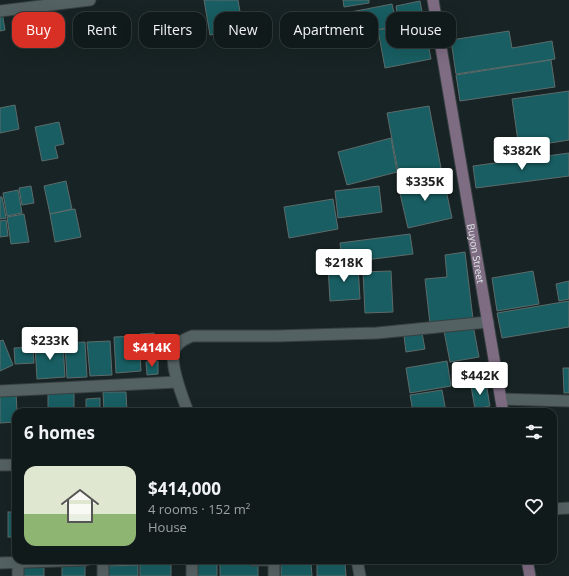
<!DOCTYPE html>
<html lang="en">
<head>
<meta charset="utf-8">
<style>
	:root { --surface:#111a1b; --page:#1a2324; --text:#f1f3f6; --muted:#9ca1a3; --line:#30383a; --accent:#d93025 }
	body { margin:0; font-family:"Open Sans",sans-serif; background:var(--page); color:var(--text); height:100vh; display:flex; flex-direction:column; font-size:15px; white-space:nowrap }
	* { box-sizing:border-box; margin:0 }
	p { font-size:13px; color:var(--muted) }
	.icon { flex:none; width:22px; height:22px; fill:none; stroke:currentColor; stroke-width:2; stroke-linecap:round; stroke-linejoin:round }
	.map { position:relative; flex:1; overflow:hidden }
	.details { position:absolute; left:12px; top:408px; width:545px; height:156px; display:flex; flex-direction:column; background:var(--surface); border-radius:12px; box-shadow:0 4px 16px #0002,0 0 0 1px var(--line) }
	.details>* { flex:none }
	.top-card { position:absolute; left:12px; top:12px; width:545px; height:36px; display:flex; gap:8px }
	.price { position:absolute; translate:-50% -34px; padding:0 9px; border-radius:4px; background:#fff; color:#222; font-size:13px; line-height:26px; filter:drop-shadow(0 1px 2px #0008) }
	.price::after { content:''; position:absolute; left:50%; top:24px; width:12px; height:9px; margin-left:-6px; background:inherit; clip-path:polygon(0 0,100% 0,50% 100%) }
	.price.active { background:var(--accent); color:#fff }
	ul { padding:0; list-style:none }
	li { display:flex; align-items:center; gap:12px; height:100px; padding:0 12px }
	li span { display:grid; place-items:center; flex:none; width:112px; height:80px; border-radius:12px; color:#555 }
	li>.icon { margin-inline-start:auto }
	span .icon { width:48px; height:48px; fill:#fffc; stroke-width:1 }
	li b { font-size:17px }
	h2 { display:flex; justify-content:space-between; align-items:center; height:48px; padding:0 12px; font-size:17px }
	.chip { padding:0 14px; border-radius:12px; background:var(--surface); box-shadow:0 4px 16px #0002,0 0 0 1px var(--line); font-size:14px; line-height:36px }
	.chip.active { background:var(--accent); color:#fff }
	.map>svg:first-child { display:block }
</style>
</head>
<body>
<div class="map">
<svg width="569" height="576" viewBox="0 0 569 576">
	<rect width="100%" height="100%" fill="#172324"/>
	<g fill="#185e62" stroke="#5d6b6b">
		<path d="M 204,0 L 238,0 L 243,29 L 210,35 Z"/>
		<path d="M 343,0 L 369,0 L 369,3 L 344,7 Z"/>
		<path d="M 420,1 L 431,59 L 385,68 L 378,30 L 399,26 L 396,6 Z"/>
		<path d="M 392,4 L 397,26 L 299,44 L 294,23 Z"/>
		<path d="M 2,12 L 5,30 L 0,31 L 0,13 Z"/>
		<path d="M 509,31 L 512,48 L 552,41 L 555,59 L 456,74 L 451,40 Z"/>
		<path d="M 551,60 L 555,87 L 460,101 L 456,75 Z"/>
		<path d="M 569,91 L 569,140 L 519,148 L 512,99 Z"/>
		<path d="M 15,105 L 19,129 L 0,133 L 0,108 Z"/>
		<path d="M 429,106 L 441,168 L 399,176 L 387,113 Z"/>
		<path d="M 59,122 L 64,144 L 55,146 L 58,158 L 42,161 L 35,127 Z"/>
		<path d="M 391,138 L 397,172 L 347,185 L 338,152 Z"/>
		<path d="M 569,153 L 569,176 L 476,188 L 473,166 Z"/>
		<path d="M 443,176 L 452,218 L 408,228 L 398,185 Z"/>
		<path d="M 66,181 L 72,209 L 50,214 L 44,186 Z"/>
		<path d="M 31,186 L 34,203 L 22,205 L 19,188 Z"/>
		<path d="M 379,186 L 382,212 L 338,218 L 335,191 Z"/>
		<path d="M 18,190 L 22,213 L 7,216 L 3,193 Z"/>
		<path d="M 0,197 L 2,197 L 6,218 L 0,219 Z"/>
		<path d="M 333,199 L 338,229 L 289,238 L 284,207 Z"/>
		<path d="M 75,209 L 81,237 L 55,242 L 50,214 Z"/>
		<path d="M 24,214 L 29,242 L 11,244 L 7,217 Z"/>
		<path d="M 6,220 L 8,236 L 0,237 L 0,221 Z"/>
		<path d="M 410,234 L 413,254 L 342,263 L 340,243 Z"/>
		<path d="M 465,252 L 473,319 L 430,324 L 425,279 L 447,277 L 445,255 Z"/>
		<path d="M 358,265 L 360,299 L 330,301 L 328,267 Z"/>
		<path d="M 391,271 L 393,312 L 365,313 L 363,272 Z"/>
		<path d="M 533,271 L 539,304 L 497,311 L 492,278 Z"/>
		<path d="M 569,281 L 569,299 L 559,301 L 556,284 Z"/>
		<path d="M 569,301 L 569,327 L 502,338 L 497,313 Z"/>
		<path d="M 473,325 L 479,357 L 450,362 L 444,331 Z"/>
		<path d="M 154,333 L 155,357 L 142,358 L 140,334 Z"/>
		<path d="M 422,333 L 425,349 L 406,352 L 404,336 Z"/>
		<path d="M 139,336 L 141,371 L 116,373 L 114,337 Z"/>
		<path d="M 3,340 L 13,365 L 0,371 L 0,341 Z"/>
		<path d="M 110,341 L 112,375 L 90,376 L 87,342 Z"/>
		<path d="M 85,342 L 87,377 L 67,378 L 65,343 Z"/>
		<path d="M 63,344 L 65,377 L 37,379 L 35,345 Z"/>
		<path d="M 33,347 L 34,363 L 15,364 L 14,348 Z"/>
		<path d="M 158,361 L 158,374 L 147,375 L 146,362 Z"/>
		<path d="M 447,361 L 451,386 L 410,393 L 406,368 Z"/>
		<path d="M 563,368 L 569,368 L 569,393 L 564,393 Z"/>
		<path d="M 486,383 L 490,406 L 475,409 L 471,386 Z"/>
		<path d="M 442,390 L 446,412 L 413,412 L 410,395 Z"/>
		<path d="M 16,392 L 17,412 L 16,412 L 16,422 L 0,423 L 0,393 Z"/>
		<rect x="48" y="392" width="26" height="20"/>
		<path d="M 103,392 L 126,392 L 127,412 L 104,412 Z"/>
		<path d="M 100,398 L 100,412 L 81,412 L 86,410 L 86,399 Z"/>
		<rect x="8" y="512" width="8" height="25"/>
		<path d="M 258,561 L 258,576 L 220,576 L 220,562 Z"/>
		<path d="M 217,562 L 217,576 L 195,576 L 195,563 Z"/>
		<path d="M 281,563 L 311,563 L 312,576 L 281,576 Z"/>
		<path d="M 317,563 L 345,563 L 346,576 L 317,576 Z"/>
		<path d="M 62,564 L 85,565 L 85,576 L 62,576 Z"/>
		<rect x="140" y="564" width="31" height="12"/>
		<path d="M 138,565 L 138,576 L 108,576 L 107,566 Z"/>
		<path d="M 23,566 L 44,566 L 44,576 L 22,576 Z"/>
	</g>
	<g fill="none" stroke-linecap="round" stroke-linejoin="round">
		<defs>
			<g id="minor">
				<path d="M 0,11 L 90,0"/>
				<path d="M 0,391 L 177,382"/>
				<path d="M 501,399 L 569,401"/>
				<path d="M 188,412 C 183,398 168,362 175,349 C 178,342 185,339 192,336 L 276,336 L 377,333 L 488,322"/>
				<path d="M 0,465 L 16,465"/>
				<path d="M 553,509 L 569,508"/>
				<path d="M 253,560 L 279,560"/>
				<path d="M 274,560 L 274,576"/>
				<path d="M 357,560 L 360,576"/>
				<path d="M 0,563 L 86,560"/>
				<path d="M 18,576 L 18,563"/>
				<path d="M 103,576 L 103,560"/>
				<path d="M 192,576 L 192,560"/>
			</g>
			<g id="secondary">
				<path id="s1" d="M 433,0 L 503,412"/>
				<path d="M 527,560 L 530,576"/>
			</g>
		</defs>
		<use href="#minor" stroke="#384041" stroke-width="13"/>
		<use href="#secondary" stroke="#384041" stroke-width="13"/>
		<use href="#minor" stroke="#546162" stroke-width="11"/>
		<use href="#secondary" stroke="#7e6c83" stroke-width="11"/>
	</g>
	<g text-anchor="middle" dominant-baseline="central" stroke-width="3.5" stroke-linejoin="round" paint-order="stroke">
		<g font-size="10" fill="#dfe6e7" stroke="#172324">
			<text stroke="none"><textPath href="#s1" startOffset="257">Buyon Street</textPath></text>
		</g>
	</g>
</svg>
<b class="price" style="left:522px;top:171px">$382K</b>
<b class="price" style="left:425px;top:202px">$335K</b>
<b class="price" style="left:344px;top:283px">$218K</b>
<b class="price" style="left:50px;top:361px">$233K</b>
<b class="price active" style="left:152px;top:368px">$414K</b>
<b class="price" style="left:480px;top:396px">$442K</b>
<div class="top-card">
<a class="chip active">Buy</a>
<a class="chip">Rent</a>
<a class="chip">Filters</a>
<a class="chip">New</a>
<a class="chip">Apartment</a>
<a class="chip">House</a>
</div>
<section class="details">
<h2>6 homes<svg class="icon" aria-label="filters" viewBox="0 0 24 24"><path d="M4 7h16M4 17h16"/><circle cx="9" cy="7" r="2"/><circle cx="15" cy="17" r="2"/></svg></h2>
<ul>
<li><span style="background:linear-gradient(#dfe7d0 60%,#8fb573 0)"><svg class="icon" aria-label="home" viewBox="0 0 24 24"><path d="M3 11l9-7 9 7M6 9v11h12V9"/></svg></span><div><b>$414,000</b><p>4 rooms · 152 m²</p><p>House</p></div><svg class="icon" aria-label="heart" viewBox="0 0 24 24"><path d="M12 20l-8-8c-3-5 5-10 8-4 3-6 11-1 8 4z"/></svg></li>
</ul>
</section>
</div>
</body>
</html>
